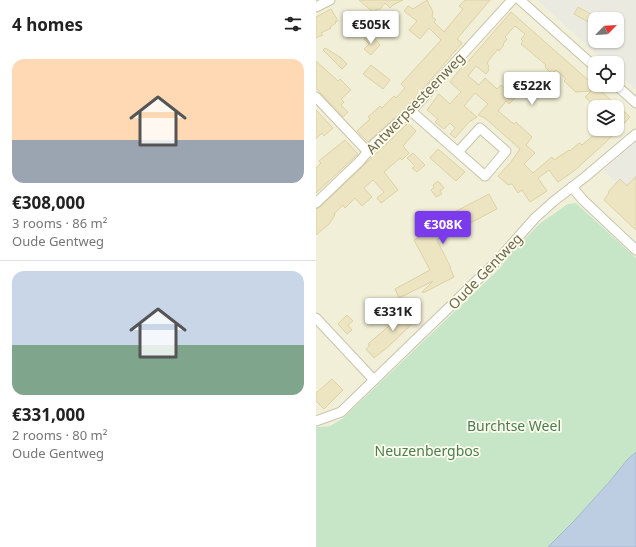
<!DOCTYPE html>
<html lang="en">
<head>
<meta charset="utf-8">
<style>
	:root { --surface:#fff; --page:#f2f2f2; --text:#222; --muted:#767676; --line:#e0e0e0; --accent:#7c3aed }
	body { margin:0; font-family:"Noto Sans",sans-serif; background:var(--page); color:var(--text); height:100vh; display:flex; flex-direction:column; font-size:15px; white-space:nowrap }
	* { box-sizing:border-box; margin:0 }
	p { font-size:13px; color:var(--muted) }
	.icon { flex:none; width:22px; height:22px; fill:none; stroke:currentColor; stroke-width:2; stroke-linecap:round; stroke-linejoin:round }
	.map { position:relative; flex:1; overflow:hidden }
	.details { display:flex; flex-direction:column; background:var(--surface); width:316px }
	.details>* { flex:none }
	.needle { width:26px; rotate:66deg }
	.controls { position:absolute; left:272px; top:12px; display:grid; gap:8px }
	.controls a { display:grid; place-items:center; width:36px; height:36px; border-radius:8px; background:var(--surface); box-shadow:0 1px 3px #0004; font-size:20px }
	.price { position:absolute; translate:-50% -34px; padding:0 9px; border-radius:4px; background:#fff; color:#222; font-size:13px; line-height:26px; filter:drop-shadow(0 1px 2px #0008) }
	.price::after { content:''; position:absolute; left:50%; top:24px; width:12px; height:9px; margin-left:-6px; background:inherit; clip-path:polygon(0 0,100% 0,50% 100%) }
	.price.current { background:var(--accent); color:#fff }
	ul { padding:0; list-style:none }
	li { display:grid; align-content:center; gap:8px; height:212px; padding:0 12px }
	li+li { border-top:1px solid var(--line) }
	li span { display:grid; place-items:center; height:124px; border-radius:12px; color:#555 }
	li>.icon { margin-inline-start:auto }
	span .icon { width:72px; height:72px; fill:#fffc; stroke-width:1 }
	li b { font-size:17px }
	h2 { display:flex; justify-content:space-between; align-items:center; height:48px; padding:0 12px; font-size:17px }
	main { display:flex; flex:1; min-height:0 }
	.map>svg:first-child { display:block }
</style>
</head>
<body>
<main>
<section class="details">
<h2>4 homes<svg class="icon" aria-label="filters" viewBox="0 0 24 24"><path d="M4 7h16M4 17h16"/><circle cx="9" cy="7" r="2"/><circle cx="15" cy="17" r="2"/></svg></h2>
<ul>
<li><span style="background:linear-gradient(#ffd9b3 65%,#9aa5b1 0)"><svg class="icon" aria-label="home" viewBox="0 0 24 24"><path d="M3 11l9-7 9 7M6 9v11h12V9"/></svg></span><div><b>€308,000</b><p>3 rooms · 86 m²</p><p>Oude Gentweg</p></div></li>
<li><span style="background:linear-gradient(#c9d6e8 60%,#7fa58c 0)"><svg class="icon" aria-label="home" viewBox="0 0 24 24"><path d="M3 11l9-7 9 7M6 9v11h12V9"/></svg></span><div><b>€331,000</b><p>2 rooms · 80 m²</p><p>Oude Gentweg</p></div></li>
</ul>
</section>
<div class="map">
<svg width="320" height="547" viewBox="0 0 320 547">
	<rect width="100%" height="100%" fill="#fafae8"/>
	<path fill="#f1efd7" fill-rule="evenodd" d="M 0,0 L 221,0 L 290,63 L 279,63 L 279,85 L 301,85 L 301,73 L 320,90 L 320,141 L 287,170 L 320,203 L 320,258 L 260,203 L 223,224 L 192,257 L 185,267 L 26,418 L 14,426 L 0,427 ZM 279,107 L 301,107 L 301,129 L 279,129 Z"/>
	<g fill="#ebeae1" fill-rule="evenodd">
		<path d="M 221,0 L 320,0 L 320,88 L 319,89 L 301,73 L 301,63 L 290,63 ZM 279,19 L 301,19 L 301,41 L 279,41 Z"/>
		<path d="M 320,141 L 320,203 L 287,170 Z"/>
	</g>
	<path fill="#c7e6c8" d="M 260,203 L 320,258 L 320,547 L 0,547 L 0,427 L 14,426 L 27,418 L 185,267 L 192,257 L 223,224 L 252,204 Z"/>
	<path fill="#becee2" stroke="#a5b9d2" d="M 320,452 L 320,547 L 232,547 L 258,521 L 295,480 L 311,460 Z"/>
	<g fill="#ede5c2" stroke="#ddd2a4" fill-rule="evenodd">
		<path d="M 43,0 L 87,0 L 77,5 L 74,8 L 69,3 L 64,9 L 61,9 L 58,13 Z"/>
		<path d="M 111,0 L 117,12 L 116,17 L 120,20 L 118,22 L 128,32 L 147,9 L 143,6 L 149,0 L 174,0 L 141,39 L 146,43 L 106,90 L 91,107 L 52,142 L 41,131 L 54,119 L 52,117 L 64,106 L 66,108 L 78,96 L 80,98 L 89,88 L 85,84 L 125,40 L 113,28 L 104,39 L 93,30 L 101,21 L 88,11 L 92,6 L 97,9 Z"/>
		<path d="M 262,7 L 282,18 L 279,19 L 278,25 L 258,14 Z"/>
		<path d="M 15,9 L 22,21 L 19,22 L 20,23 L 14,27 L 15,28 L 5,33 L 7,35 L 0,38 L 0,17 Z"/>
		<path d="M 195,12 L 314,117 L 290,142 L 258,171 L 242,182 L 233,170 L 222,178 L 231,191 L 214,202 L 206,190 L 202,193 L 196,184 L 192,185 L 182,176 L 195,162 L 204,149 L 169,118 L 162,115 L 172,104 L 159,93 L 148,106 L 161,117 L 153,122 L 139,138 L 134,134 L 139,128 L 134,123 L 128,129 L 119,122 L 122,119 L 111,110 L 123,94 L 134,104 L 139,98 L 145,92 L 134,82 L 144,69 L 149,65 ZM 199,26 L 209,34 L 205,39 L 207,41 L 205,44 L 230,65 L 229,67 L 236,74 L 240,70 L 250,79 L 248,81 L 260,92 L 275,91 L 269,97 L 280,107 L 301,107 L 301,129 L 293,129 L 290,132 L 287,129 L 285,129 L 266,145 L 263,143 L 254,151 L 253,150 L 238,160 L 236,157 L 217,173 L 208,164 L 219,153 L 210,145 L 216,137 L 200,122 L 198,124 L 182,111 L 190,101 L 193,104 L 199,98 L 185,85 L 181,89 L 169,78 L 163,85 L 152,76 L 160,66 L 170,74 L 173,70 L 172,68 L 173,66 L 171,63 L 173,60 L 182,49 L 183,51 L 188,45 L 187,44 L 191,39 L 189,37 Z"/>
		<path d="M 55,34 L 64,45 L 55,55 L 48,49 L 53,44 L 48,39 Z"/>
		<path d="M 9,48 L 24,57 L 31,64 L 26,69 L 7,50 Z"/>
		<path d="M 0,61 L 22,81 L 24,79 L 35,90 L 25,99 L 28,102 L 25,105 L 32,112 L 27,117 L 0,88 Z"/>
		<path d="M 55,65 L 74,80 L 67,89 L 47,74 Z"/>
		<path d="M 0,110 L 17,128 L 8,136 L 6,133 L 0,139 Z"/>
		<path d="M 92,123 L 100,131 L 87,146 L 93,153 L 86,160 L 84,158 L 68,172 L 82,190 L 65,203 L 61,198 L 68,192 L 57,180 L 48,188 L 56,197 L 46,206 L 39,198 L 29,208 L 27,205 L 18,214 L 19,215 L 13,224 L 0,235 L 0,209 L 4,207 Z"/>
		<path d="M 29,140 L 42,154 L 0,193 L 0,168 L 5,163 L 3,161 Z"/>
		<path d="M 122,149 L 149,172 L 140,181 L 114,158 Z"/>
		<path d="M 97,153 L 109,165 L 101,172 L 96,168 L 99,166 L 91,158 Z"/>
		<path d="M 320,176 L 320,230 L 288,200 L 293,193 L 292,192 L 304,179 L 311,186 Z"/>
		<path d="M 122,181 L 128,188 L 124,191 L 126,194 L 120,197 L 115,190 L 118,187 L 117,185 Z"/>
		<path d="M 173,194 L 181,209 L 121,240 L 135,268 L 134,268 L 138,277 L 107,293 L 106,292 L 117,281 L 83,298 L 79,289 L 114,270 L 98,240 L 111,233 L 108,228 Z"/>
		<path d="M 93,308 L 97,312 L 100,309 L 105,315 L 73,346 L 58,358 L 50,349 L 54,345 L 52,344 L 81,319 L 80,317 L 88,309 L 90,311 Z"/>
		<path d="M 31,315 L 37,321 L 32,325 L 36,330 L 31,334 L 22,324 Z"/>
		<path d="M 16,379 L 27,390 L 8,409 L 0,401 L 0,393 Z"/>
	</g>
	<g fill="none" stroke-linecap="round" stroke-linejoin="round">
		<defs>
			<g id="street">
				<path d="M 204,0 L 279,67"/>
				<path d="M 0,7 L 14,0"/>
				<path d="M 300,85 L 320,103"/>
				<path d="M 0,97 L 52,152"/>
				<path d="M 95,111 L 169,176 L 190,151 L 164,128 L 142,152"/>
				<path d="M 256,187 L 267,200 L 320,250"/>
				<path d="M 0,203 L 44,161 L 58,144 L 95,111 L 196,0"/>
				<path d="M 0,318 L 58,380"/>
				<path d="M 0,421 L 25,412 L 181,261 L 219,218 L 238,201 L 269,177 L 320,134"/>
			</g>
		</defs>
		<use href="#street" stroke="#c8c4ac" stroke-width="11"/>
		<use href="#street" stroke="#fff" stroke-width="9"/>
	</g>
	<g text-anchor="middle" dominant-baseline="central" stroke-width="3.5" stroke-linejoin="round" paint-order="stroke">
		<g font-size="14" fill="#71694e" stroke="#fdfdee">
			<text transform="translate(99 103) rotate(-46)">Antwerpsesteenweg</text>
			<text transform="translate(169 271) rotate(-46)">Oude Gentweg</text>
		</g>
		<g font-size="14" fill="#4b7b51" stroke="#fdfdee">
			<text x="198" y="425">Burchtse Weel</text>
			<text x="111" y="450">Neuzenbergbos</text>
		</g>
	</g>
</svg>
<div class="controls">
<a><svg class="needle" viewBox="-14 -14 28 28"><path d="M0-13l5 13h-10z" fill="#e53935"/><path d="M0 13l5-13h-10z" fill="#767676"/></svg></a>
<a><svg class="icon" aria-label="locate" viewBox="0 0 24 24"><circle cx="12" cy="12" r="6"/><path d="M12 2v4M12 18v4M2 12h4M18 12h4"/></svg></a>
<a><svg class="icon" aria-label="layers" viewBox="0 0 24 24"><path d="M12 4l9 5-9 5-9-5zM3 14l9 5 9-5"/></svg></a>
</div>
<b class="price" style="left:55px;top:45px">€505K</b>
<b class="price" style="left:216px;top:106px">€522K</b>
<b class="price current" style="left:127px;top:245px">€308K</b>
<b class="price" style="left:77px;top:332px">€331K</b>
</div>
</main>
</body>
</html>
